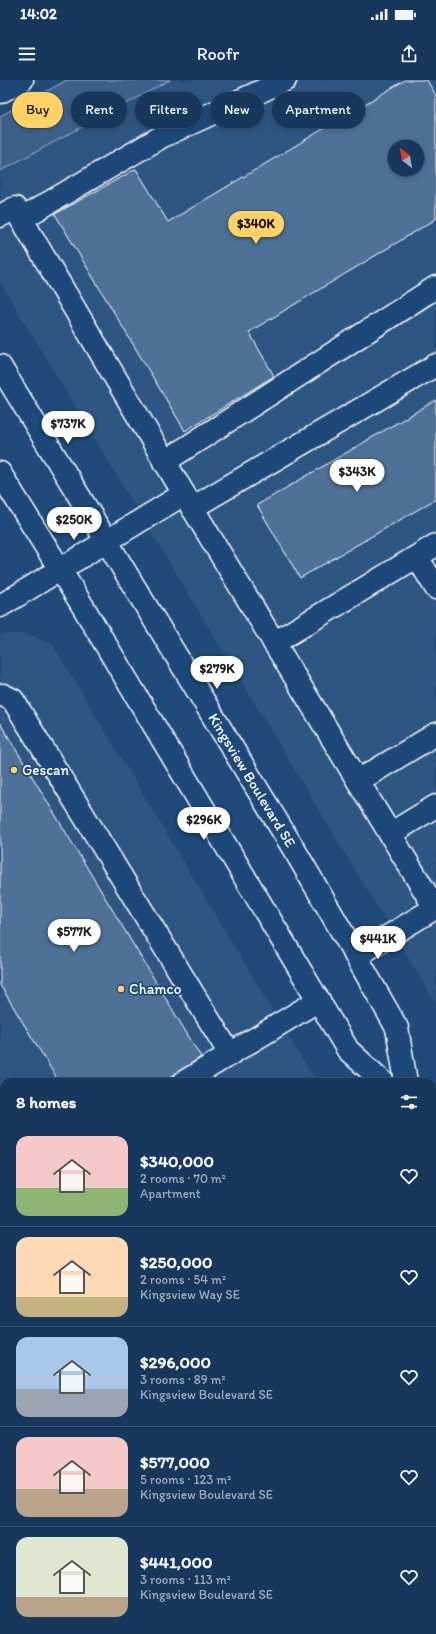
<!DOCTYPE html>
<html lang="en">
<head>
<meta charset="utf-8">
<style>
	:root { --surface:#17385c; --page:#244365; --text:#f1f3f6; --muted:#9eacbb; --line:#365272; --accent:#ffd166 }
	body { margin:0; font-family:Itim,sans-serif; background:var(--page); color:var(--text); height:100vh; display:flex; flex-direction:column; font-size:15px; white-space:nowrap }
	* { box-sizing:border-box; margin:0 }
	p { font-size:13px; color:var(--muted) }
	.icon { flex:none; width:22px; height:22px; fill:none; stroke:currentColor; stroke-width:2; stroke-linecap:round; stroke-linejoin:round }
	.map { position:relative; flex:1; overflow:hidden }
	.panel { position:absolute; left:0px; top:998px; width:436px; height:556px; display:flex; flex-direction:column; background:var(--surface); border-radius:12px 12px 0 0; box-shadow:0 2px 6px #0003,0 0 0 1px var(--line) }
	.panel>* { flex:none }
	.banner { position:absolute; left:12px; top:12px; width:412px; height:36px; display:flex; gap:8px }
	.needle { width:26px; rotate:329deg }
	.tools { position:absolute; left:388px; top:60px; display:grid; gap:8px }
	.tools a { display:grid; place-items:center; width:36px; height:36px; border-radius:50%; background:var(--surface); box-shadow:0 2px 6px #0003,0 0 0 1px var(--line); font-size:20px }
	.price { position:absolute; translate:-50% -34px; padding:0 9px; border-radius:14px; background:#fff; color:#222; font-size:13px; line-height:26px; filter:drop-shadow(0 1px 2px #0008) }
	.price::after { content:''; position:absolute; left:50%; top:24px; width:12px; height:9px; margin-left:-6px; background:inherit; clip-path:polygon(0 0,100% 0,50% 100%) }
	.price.current { background:var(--accent); color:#111 }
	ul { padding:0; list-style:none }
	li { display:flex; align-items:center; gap:12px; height:100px; padding:0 16px }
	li+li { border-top:1px solid var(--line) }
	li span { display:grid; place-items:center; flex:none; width:112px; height:80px; border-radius:12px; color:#555 }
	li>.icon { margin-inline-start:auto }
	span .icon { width:48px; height:48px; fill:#fffc; stroke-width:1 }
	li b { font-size:17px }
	h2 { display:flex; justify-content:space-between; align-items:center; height:48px; padding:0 16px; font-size:17px }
	.tag { padding:0 14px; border-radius:18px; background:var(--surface); box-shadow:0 2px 6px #0003,0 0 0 1px var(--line); font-size:14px; line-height:36px }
	.tag.current { background:var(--accent); color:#111 }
	.status { display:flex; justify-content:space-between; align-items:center; height:28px; padding:0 20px; background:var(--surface); direction:ltr }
	.status svg { height:11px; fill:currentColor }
	header { display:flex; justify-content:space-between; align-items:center; height:52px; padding:0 16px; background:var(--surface); font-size:18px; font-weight:600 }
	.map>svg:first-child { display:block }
</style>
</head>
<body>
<div class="status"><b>14:02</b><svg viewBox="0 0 49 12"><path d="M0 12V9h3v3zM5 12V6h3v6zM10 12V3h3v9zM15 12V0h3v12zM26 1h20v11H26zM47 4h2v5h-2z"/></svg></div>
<header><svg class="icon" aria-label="menu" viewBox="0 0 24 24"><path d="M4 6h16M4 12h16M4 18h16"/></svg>Roofr<svg class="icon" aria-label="share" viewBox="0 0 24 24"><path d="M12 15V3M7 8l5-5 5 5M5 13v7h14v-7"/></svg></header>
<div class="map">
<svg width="436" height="1554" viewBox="0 0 436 1554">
	<rect width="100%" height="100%" fill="#1f4a7a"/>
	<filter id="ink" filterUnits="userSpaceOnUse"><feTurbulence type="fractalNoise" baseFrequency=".025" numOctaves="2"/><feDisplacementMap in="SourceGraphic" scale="8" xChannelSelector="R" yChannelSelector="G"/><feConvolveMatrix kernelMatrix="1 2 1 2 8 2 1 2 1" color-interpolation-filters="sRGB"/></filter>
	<g filter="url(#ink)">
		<g fill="#2e5683" fill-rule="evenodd">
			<path d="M 170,0 L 436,0 L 436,924 L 0,202 L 0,91 ZM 395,67 L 417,67 L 417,89 L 395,89 Z"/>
			<path d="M 0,554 L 27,554 L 52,563 L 316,1002 L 4,1002 L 4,1550 L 432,1550 L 432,1183 L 436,1189 L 436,1554 L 0,1554 Z"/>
		</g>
		<path fill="#3c618b" stroke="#9eb0c5" d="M 67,0 L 170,0 L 0,91 L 0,36 Z"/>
		<g fill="#507197" stroke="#fff" fill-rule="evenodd">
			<path d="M 405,0 L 427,0 L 436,16 L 436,139 L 249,252 L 274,296 L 185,351 L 55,134 L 136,89 L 168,142 ZM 395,67 L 417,67 L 417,89 L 395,89 Z"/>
			<path d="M 436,320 L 436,419 L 300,498 L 257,425 Z"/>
			<path d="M 0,643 L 201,977 L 163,1002 L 59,1002 L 0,905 Z"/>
		</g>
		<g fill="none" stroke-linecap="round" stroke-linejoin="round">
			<defs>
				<g id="minor">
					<path d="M 0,12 L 22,0"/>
					<path d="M 0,136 L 15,128 L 184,414 L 0,526"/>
					<path d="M 21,139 L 161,57 L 285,0"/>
					<path d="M 164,382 L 436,207"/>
					<path d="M 184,414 L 435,828 L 356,876"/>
					<path d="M 192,428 L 436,285"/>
					<path d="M 417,477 L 436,508"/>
					<path d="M 274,563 L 436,465"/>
					<path d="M 0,615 L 3,615 L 13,620 L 230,974"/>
					<path d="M 358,701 L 436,654"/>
					<path d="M 390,754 L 436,726"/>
					<path d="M 184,1002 L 319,920"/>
					<path d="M 0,1053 L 4,1060"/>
					<path d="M 432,1290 L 436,1296"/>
					<path d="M 432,1335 L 436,1333"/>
					<path d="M 0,1355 L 2,1353"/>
					<path d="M 0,1526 L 4,1533"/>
					<path d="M 14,1550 L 17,1554"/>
					<path d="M 72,1554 L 79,1550"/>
				</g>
				<g id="major">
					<path id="s1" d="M 0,286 L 298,776 L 356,876 L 397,948 L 406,1002"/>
					<path d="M 0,393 L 82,525 L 348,970 L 383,1002"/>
					<path d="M 432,1059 L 436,1065"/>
				</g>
			</defs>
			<use href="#minor" stroke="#fff" stroke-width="25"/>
			<use href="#major" stroke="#fff" stroke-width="25"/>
			<use href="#minor" stroke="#1f4a7a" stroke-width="22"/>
			<use href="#major" stroke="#1f4a7a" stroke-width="22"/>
		</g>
	</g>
	<g fill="#ffd166" stroke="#1f4a7a" stroke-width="1.5">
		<circle cx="14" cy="690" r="4"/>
		<circle cx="121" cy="909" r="4"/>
	</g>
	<g text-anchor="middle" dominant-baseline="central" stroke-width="3.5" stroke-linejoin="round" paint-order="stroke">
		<g font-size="15" fill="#fff" stroke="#1f4a7a" text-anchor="start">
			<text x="22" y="690">Gescan</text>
			<text x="129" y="909">Chamco</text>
		</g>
		<g font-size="15" fill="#fff" stroke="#1f4a7a">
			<text stroke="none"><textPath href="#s1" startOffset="485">Kingsview Boulevard SE</textPath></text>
		</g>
	</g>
</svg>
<div class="tools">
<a><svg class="needle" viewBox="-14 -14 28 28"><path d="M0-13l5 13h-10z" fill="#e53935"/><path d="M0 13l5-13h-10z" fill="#9eacbb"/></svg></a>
</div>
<b class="price current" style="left:256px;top:165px">$340K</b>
<b class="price" style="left:68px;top:365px">$737K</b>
<b class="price" style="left:357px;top:413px">$343K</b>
<b class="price" style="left:74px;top:461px">$250K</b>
<b class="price" style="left:217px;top:610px">$279K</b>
<b class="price" style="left:204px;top:761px">$296K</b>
<b class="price" style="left:74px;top:873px">$577K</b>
<b class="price" style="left:378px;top:880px">$441K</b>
<div class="banner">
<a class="tag current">Buy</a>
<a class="tag">Rent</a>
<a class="tag">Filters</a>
<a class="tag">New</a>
<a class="tag">Apartment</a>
</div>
<section class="panel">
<h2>8 homes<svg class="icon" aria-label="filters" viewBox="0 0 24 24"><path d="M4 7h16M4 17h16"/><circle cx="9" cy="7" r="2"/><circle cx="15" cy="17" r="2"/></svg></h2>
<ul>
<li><span style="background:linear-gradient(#f6c9c9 65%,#8fb573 0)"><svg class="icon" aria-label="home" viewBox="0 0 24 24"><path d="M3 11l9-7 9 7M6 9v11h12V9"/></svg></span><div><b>$340,000</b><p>2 rooms · 70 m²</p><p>Apartment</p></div><svg class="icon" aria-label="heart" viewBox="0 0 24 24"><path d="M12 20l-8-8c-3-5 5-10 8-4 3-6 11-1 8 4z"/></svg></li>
<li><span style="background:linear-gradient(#ffd9b3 75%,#c2b280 0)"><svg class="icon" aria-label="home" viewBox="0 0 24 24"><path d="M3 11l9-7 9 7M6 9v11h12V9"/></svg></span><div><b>$250,000</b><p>2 rooms · 54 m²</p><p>Kingsview Way SE</p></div><svg class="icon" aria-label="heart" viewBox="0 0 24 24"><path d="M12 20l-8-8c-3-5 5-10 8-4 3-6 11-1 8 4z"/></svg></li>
<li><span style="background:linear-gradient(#a9c7e8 65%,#9aa5b1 0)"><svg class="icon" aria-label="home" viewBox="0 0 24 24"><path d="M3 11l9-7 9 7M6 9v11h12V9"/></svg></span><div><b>$296,000</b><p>3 rooms · 89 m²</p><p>Kingsview Boulevard SE</p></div><svg class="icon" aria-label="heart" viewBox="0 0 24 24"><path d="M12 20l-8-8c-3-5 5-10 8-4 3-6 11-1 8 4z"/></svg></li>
<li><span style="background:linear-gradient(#f6c9c9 65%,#b9a48a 0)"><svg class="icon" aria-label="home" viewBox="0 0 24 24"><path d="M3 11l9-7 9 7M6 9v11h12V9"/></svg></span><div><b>$577,000</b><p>5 rooms · 123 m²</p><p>Kingsview Boulevard SE</p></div><svg class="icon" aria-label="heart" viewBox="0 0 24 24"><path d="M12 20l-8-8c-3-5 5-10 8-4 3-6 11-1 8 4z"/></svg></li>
<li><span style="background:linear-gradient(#dfe7d0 75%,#b9a48a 0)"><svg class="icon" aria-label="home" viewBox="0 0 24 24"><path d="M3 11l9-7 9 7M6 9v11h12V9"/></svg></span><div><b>$441,000</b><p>3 rooms · 113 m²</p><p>Kingsview Boulevard SE</p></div><svg class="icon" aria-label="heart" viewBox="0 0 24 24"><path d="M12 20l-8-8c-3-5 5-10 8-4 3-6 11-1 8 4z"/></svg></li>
</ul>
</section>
</div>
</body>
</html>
